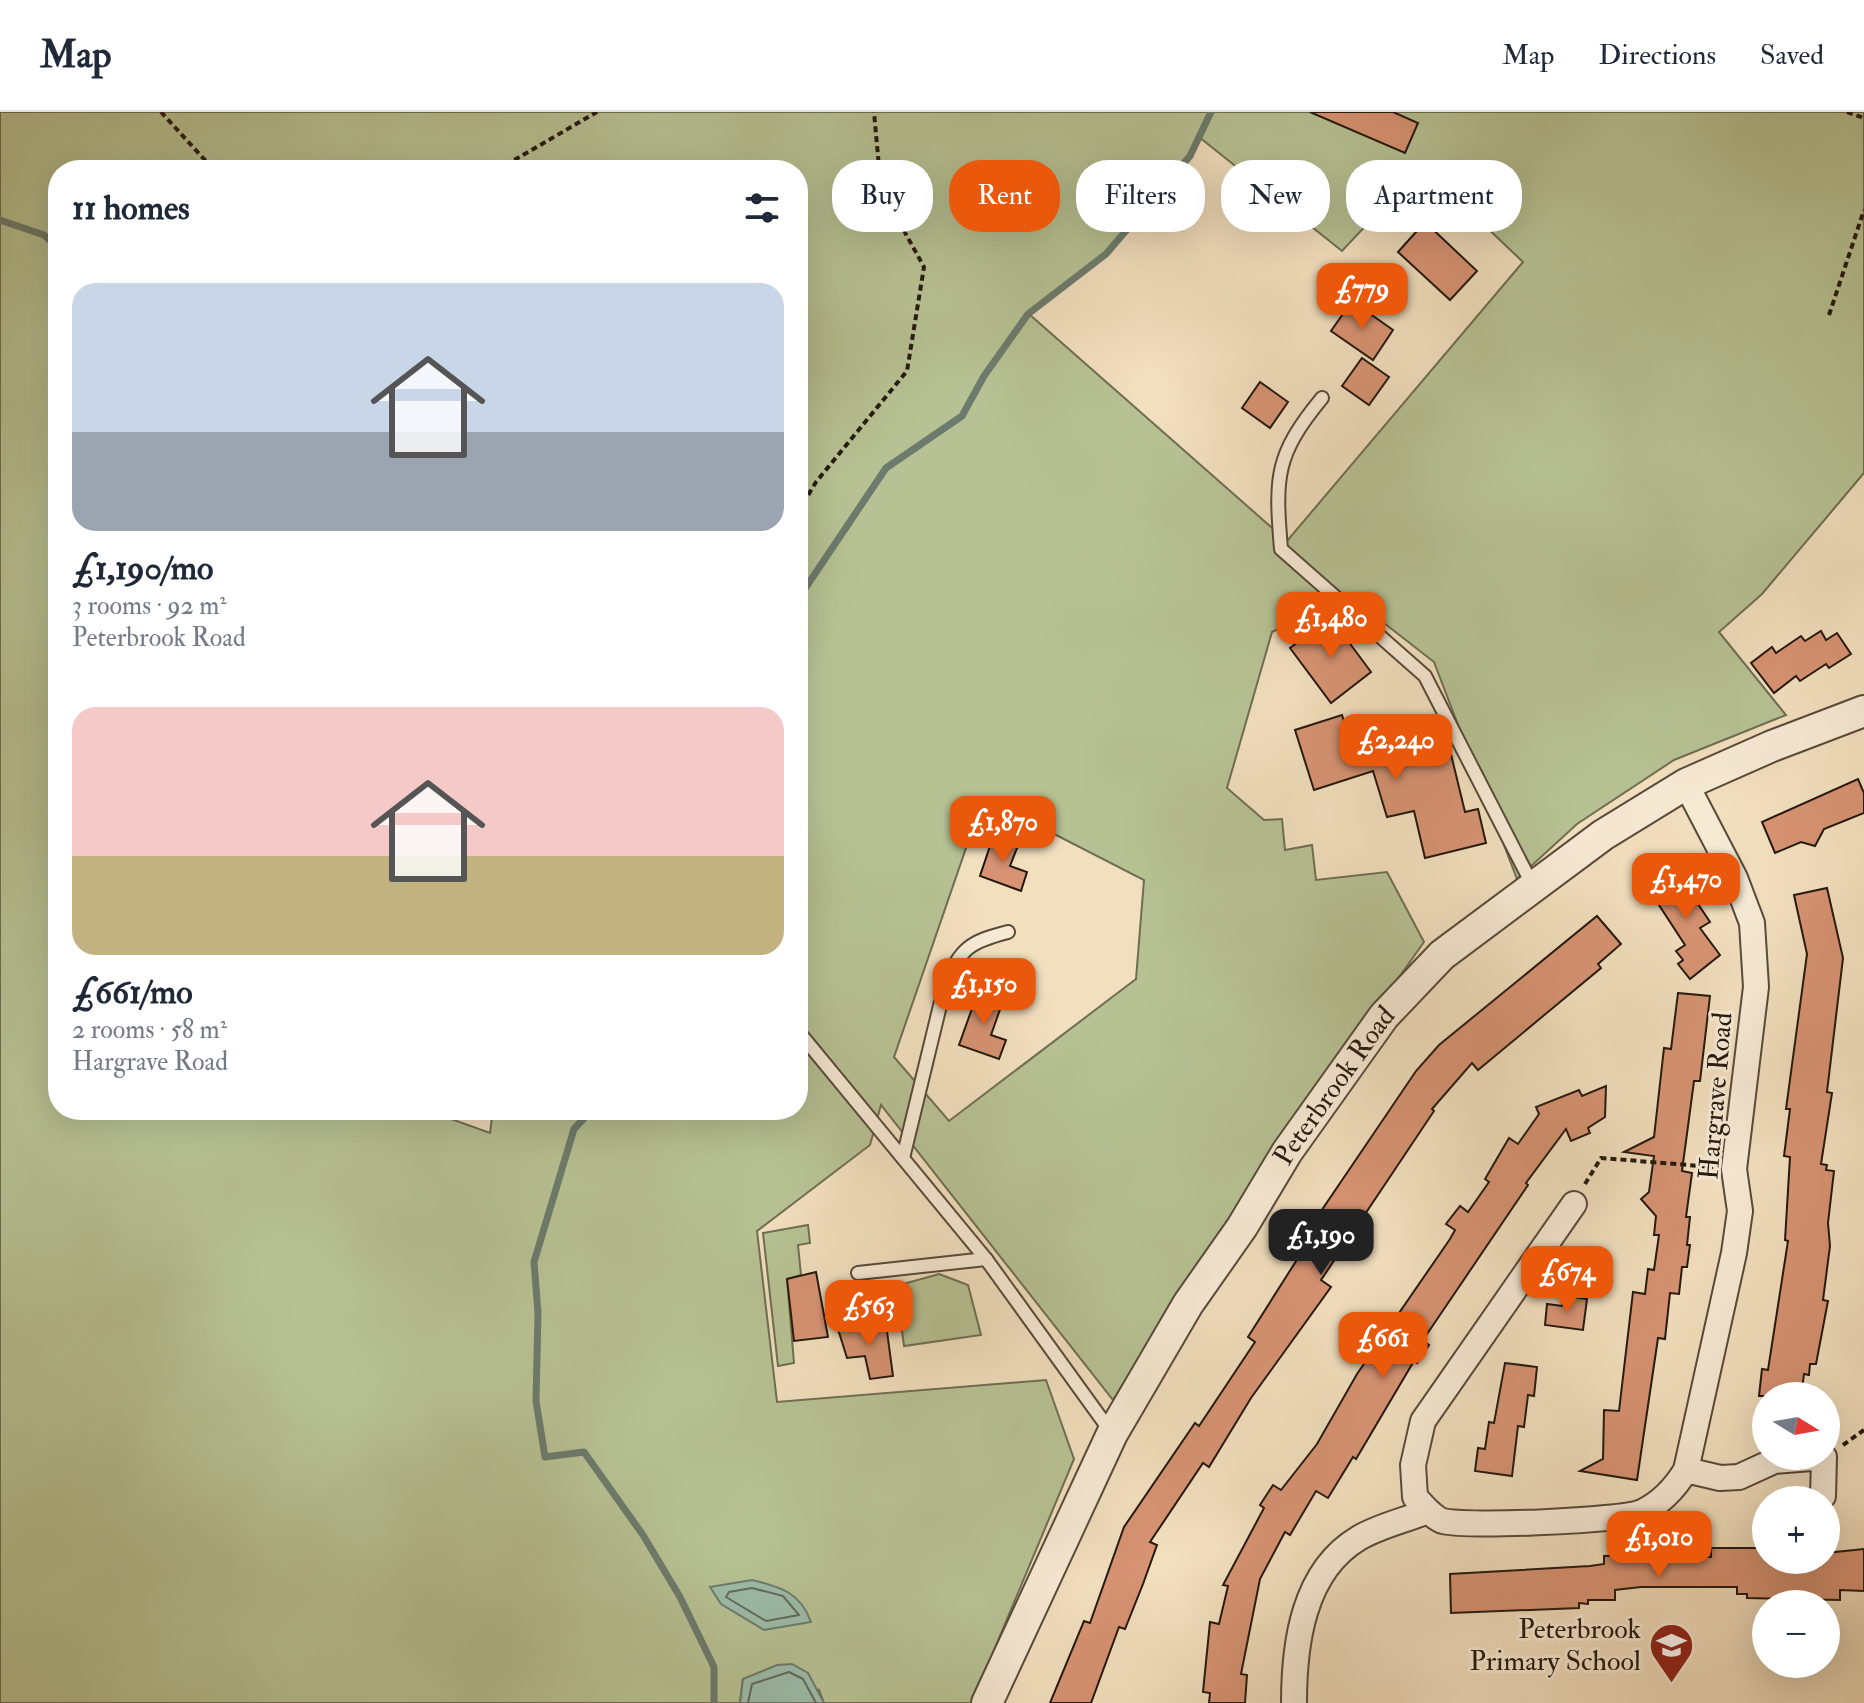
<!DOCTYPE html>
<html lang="en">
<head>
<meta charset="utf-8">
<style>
	:root { --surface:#fff; --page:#f2f2f3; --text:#1f2937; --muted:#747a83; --line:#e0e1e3; --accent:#ea580c }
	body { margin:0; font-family:"IM FELL Double Pica",serif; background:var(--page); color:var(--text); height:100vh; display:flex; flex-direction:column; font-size:30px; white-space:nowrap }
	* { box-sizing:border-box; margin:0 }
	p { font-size:26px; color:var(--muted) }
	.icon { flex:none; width:44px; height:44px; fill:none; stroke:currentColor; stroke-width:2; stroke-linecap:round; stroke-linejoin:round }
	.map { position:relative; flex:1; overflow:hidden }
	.panel { position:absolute; left:48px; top:48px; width:760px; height:960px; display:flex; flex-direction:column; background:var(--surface); border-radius:32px; box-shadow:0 8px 32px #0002 }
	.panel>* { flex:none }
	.banner { position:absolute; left:832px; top:48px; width:760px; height:72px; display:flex; gap:16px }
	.needle { width:52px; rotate:101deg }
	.controls { position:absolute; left:1752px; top:1270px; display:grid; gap:16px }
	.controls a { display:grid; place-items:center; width:88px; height:88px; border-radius:50%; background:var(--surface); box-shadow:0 8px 32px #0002; font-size:40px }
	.price { position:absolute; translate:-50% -68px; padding:0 18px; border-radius:16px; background:var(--accent); color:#fff; font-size:26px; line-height:52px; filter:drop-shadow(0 2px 4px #0008) }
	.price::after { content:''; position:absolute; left:50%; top:48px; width:24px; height:18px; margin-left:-12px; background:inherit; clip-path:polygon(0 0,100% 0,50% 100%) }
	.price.on { background:#222; color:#fff }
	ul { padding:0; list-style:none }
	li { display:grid; align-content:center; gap:16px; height:424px; padding:0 24px }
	li span { display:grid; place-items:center; height:248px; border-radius:24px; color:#555 }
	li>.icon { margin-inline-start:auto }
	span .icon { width:144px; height:144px; fill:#fffc; stroke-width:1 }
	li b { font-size:34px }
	h2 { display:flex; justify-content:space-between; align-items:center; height:96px; padding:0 24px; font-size:34px }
	.tag { padding:0 28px; border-radius:32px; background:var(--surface); box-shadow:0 8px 32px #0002; font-size:28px; line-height:72px }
	.tag.on { background:var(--accent); color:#fff }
	header { display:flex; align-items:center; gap:48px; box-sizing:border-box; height:112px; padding:0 40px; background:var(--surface); border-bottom:2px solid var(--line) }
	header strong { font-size:38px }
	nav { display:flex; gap:44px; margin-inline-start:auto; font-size:28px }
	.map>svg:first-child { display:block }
</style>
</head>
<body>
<header>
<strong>Map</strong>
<nav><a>Map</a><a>Directions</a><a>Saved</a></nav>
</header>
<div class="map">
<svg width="1864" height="1591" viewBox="0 0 1864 1591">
	<rect width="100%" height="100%" fill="#f2dfbe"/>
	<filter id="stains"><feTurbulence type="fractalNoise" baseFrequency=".0025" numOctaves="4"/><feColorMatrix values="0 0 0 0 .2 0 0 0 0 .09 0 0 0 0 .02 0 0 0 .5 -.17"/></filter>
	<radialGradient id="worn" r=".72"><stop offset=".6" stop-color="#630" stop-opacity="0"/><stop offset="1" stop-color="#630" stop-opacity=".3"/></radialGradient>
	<g fill="#b7c294" stroke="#6e6e52" stroke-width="2" fill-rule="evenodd">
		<path d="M 0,0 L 1864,0 L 1864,361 L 1762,482 L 1719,520 L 1786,603 L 1674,648 L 1577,712 L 1517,767 L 1434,550 L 1348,483 L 1272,520 L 1227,676 L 1264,708 L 1282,707 L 1285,738 L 1312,733 L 1316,768 L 1387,760 L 1424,830 L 1255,1069 L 1113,1288 L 881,993 L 870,1033 L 757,1119 L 777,1290 L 1046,1268 L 1074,1347 L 972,1591 L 824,1591 L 819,1578 L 743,1567 L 740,1591 L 0,1591 ZM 1199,25 L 1342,139 L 1422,54 L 1523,150 L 1287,429 L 1029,202 L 1106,142 L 1190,44 ZM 58,58 L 798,58 L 798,998 L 493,998 L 490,1021 L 426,998 L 58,998 ZM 1023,706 L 1144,768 L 1136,867 L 949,1009 L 894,945 L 974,713 Z"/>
		<path d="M 808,1113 L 810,1131 L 798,1133 L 801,1163 L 787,1167 L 794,1251 L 778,1254 L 763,1121 Z"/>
		<path d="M 939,1162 L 968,1173 L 981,1223 L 904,1234 L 896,1174 Z"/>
	</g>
	<g fill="#9cbdab" stroke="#6c7b6d" stroke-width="2">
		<path d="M 752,1468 C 781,1475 801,1481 811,1510 L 764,1518 L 721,1492 L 710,1475 Z"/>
		<path d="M 792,1552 L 808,1561 L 824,1591 L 740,1591 L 743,1567 L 777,1553 Z"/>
	</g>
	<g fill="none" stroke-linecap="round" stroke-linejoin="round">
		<g stroke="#606b5d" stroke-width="2">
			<path d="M 752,1476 L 783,1484 L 799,1503 L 766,1509 L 726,1485 L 729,1480 Z"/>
			<path d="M 748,1591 L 752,1572 L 789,1560 L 803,1567 L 816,1591"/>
		</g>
		<g stroke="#6c7b6d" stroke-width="7">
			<path d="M 0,108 L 44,123 L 58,136"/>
			<path d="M 798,487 L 886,356 L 962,304 L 984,264 L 1028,202 L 1106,142 L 1190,44 L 1211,0"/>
			<path d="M 592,998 L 574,1017 L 534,1150 L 538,1201 L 536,1289 L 545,1345 L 584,1340 L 643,1423 L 680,1485 L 714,1555 L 714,1591"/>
		</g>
	</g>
	<g fill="#d79373" stroke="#24190f" stroke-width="2">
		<path d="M 1310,0 L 1393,0 L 1418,11 L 1405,41 Z"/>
		<path d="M 1425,110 L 1477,159 L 1450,188 L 1398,140 Z"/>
		<path d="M 1352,189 L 1393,218 L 1373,248 L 1331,219 Z"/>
		<path d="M 1362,246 L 1389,265 L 1369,293 L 1342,274 Z"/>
		<path d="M 1260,270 L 1288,290 L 1270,316 L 1242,296 Z"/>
		<path d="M 1331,506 L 1371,560 L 1331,591 L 1290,536 Z"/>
		<path d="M 1821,519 L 1826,528 L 1837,521 L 1851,542 L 1829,556 L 1826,552 L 1800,569 L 1796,564 L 1774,581 L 1751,551 L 1772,535 L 1776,541 L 1801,524 L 1805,529 Z"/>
		<path d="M 1342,603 L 1351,631 L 1387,619 L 1396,647 L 1449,634 L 1465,700 L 1478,697 L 1486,731 L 1425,746 L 1414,699 L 1387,705 L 1373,659 L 1314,678 L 1295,618 Z"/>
		<path d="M 1858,667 L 1864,681 L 1864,701 L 1824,717 L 1815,734 L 1801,730 L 1775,741 L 1762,710 Z"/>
		<path d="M 994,722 L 1019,731 L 1010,754 L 1027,760 L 1021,779 L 980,764 Z"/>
		<path d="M 1682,755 L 1696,781 L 1692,783 L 1710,810 L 1700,816 L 1720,843 L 1690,867 L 1678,852 L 1683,848 L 1676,839 L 1685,833 L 1657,790 L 1662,787 L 1653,771 Z"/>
		<path d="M 1827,776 L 1843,846 L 1827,980 L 1832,981 L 1821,1052 L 1827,1053 L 1826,1058 L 1834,1059 L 1828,1111 L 1830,1134 L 1823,1188 L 1828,1189 L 1816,1252 L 1810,1252 L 1809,1263 L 1804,1262 L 1802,1277 L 1796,1276 L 1795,1284 L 1759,1284 L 1762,1257 L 1768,1258 L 1788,1129 L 1785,1128 L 1790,1045 L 1784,1044 L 1790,997 L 1786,997 L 1807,842 L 1794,783 Z"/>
		<path d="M 1597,804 L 1621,832 L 1598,852 L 1601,856 L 1478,958 L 1472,951 L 1432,997 L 1434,999 L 1321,1168 L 1331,1175 L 1251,1286 L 1209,1355 L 1203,1351 L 1150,1430 L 1157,1433 L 1143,1472 L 1125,1517 L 1119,1515 L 1091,1591 L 1050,1591 L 1084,1509 L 1090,1511 L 1124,1415 L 1195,1311 L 1199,1314 L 1255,1230 L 1248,1225 L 1298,1146 L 1292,1142 L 1416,959 L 1439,933 Z"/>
		<path d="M 979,877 L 1004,886 L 991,923 L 1006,928 L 999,947 L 959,933 Z"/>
		<path d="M 1678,881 L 1710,884 L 1700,969 L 1694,969 L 1682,1059 L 1692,1061 L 1686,1105 L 1690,1105 L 1687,1133 L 1690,1133 L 1687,1155 L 1682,1155 L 1679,1182 L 1670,1181 L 1665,1227 L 1658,1226 L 1637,1368 L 1580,1359 L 1603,1347 L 1604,1298 L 1619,1299 L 1633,1180 L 1645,1182 L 1648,1157 L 1654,1158 L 1659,1123 L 1654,1123 L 1656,1104 L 1641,1087 L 1649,1080 L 1654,1044 L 1624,1040 L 1654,1025 L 1664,936 L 1671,937 Z"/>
		<path d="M 1606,974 L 1605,1005 L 1588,1016 L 1590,1021 L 1571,1029 L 1566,1017 L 1526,1071 L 1528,1073 L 1423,1228 L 1429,1233 L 1417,1251 L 1414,1249 L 1356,1347 L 1353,1345 L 1328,1386 L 1316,1379 L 1290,1423 L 1285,1420 L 1260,1467 L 1241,1562 L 1247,1563 L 1245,1591 L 1209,1591 L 1210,1581 L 1203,1580 L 1210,1510 L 1219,1512 L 1228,1474 L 1223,1473 L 1264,1396 L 1260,1393 L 1273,1373 L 1281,1378 L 1317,1332 L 1357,1262 L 1450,1127 L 1455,1118 L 1446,1112 L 1460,1094 L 1468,1100 L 1489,1070 L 1485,1067 L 1509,1026 L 1518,1032 L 1539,1002 L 1536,995 L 1579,978 L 1582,984 Z"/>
		<path d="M 816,1160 L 828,1225 L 794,1229 L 787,1167 Z"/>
		<path d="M 1564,1184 L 1587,1187 L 1583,1218 L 1545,1213 L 1547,1192 L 1562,1194 Z"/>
		<path d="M 886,1212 L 893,1264 L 870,1267 L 865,1244 L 847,1246 L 838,1217 Z"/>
		<path d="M 1505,1251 L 1537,1255 L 1534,1284 L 1528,1283 L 1524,1315 L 1518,1314 L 1512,1364 L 1475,1359 L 1478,1336 L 1485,1337 L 1489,1310 L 1494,1311 Z"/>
		<path d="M 1711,1436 L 1764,1436 L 1766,1448 L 1826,1448 L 1826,1441 L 1864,1437 L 1864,1479 L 1840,1478 L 1840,1488 L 1789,1487 L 1747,1486 L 1747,1482 L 1737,1482 L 1737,1475 L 1641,1475 L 1615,1478 L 1615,1488 L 1588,1488 L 1588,1492 L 1579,1491 L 1579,1496 L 1451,1501 L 1450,1462 L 1590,1454 L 1604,1452 L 1604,1444 L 1629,1443 L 1629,1439 L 1666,1438 L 1666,1444 L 1711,1445 Z"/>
	</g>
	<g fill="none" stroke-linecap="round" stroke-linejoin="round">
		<defs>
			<g id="service">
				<path d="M 1322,286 C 1275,343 1275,365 1281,437 L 1425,564 L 1533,774"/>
				<path d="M 798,919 L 986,1147 L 1111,1320"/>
				<path d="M 903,1046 L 945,873 C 961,836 969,830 1008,820"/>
				<path d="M 858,1161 L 986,1147"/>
			</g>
			<g id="minor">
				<path d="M 1686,1358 L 1720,1366 L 1739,1365 L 1774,1349 L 1824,1345 L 1823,1384"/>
				<path d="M 1428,1399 L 1415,1385 L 1413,1353 L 1423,1309 L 1574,1092"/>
				<path d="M 1294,1591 C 1294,1532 1303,1459 1359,1426 C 1379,1414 1406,1408 1428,1399 C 1433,1403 1438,1408 1443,1409 C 1467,1415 1621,1409 1642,1400 C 1661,1391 1675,1376 1686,1358 L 1734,1141 L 1740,1099 L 1734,1057 L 1756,875 L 1752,811 L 1735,766 L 1686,672"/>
			</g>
			<g id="tertiary">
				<path id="s1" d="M 987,1591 L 1112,1322 L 1188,1192 L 1242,1115 L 1287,1040 L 1384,904 L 1442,843 L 1603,723 L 1686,672 L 1772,634 L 1864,599"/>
			</g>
		</defs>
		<use href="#service" stroke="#584a3b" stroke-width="16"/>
		<use href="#minor" stroke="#584a3b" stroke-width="28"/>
		<use href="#tertiary" stroke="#584a3b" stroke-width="34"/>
		<g stroke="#24190f" stroke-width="4" stroke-dasharray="6 4" stroke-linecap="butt">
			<path d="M 161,0 L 214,58"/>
			<path d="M 1847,0 L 1864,6"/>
			<path d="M 497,58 L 597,0"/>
			<path d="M 1829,203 L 1864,98"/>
			<path d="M 798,400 L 816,370 L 907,259 L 924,155 L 881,77 L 874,0"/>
			<path d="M 1585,1072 L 1601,1046 L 1713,1055"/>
			<path d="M 1843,1333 L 1864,1318"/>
		</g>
		<use href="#service" stroke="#f7ead5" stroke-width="12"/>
		<use href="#minor" stroke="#f7ead5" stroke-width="24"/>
		<use href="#tertiary" stroke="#f7ead5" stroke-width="30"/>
	</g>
	<defs>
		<symbol id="school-pin" viewBox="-11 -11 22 30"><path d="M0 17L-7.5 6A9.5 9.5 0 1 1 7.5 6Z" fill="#8f2418" stroke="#f7ead5"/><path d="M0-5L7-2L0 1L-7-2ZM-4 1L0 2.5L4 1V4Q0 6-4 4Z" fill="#fff"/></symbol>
	</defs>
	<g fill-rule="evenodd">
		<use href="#school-pin" x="1646" y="1508" width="51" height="69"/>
	</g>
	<g text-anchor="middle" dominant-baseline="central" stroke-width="6" stroke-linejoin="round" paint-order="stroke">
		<g font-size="28" fill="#24190f" stroke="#f7ead5">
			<text stroke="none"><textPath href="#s1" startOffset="710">Peterbrook Road</textPath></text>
			<text transform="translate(1716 984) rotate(-85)">Hargrave Road</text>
		</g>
		<g font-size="28" fill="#24190f" stroke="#f7ead5" text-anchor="end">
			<text x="1641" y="1517">Peterbrook<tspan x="1641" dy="32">Primary School</tspan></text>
		</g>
	</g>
	<rect width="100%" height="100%" filter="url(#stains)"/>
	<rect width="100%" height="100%" fill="url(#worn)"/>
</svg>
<div class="controls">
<a><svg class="needle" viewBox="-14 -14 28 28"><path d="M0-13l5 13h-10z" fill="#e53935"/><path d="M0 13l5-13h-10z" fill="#747a83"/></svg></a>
<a>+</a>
<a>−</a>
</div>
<b class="price" style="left:1362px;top:219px">£779</b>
<b class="price" style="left:1331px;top:548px">£1,480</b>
<b class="price" style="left:1396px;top:670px">£2,240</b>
<b class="price" style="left:1003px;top:752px">£1,870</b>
<b class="price" style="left:1686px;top:809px">£1,470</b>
<b class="price" style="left:984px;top:914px">£1,150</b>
<b class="price on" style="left:1321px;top:1165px">£1,190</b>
<b class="price" style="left:1567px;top:1202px">£674</b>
<b class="price" style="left:869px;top:1236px">£563</b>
<b class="price" style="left:1383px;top:1268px">£661</b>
<b class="price" style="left:1659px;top:1467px">£1,010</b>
<div class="banner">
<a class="tag">Buy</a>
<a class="tag on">Rent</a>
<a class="tag">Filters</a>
<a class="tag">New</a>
<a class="tag">Apartment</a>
</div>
<section class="panel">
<h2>11 homes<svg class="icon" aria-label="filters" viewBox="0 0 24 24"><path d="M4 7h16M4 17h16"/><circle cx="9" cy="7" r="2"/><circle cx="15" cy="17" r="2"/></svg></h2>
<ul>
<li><span style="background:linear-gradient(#c9d6e8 60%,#9aa5b1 0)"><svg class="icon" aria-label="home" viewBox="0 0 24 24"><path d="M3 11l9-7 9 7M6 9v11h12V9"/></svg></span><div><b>£1,190/mo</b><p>3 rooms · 92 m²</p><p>Peterbrook Road</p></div></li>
<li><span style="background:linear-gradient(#f6c9c9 60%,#c2b280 0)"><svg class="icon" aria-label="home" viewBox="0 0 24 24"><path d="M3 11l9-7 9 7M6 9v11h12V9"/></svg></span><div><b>£661/mo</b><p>2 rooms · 58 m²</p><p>Hargrave Road</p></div></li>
</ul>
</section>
</div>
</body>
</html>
